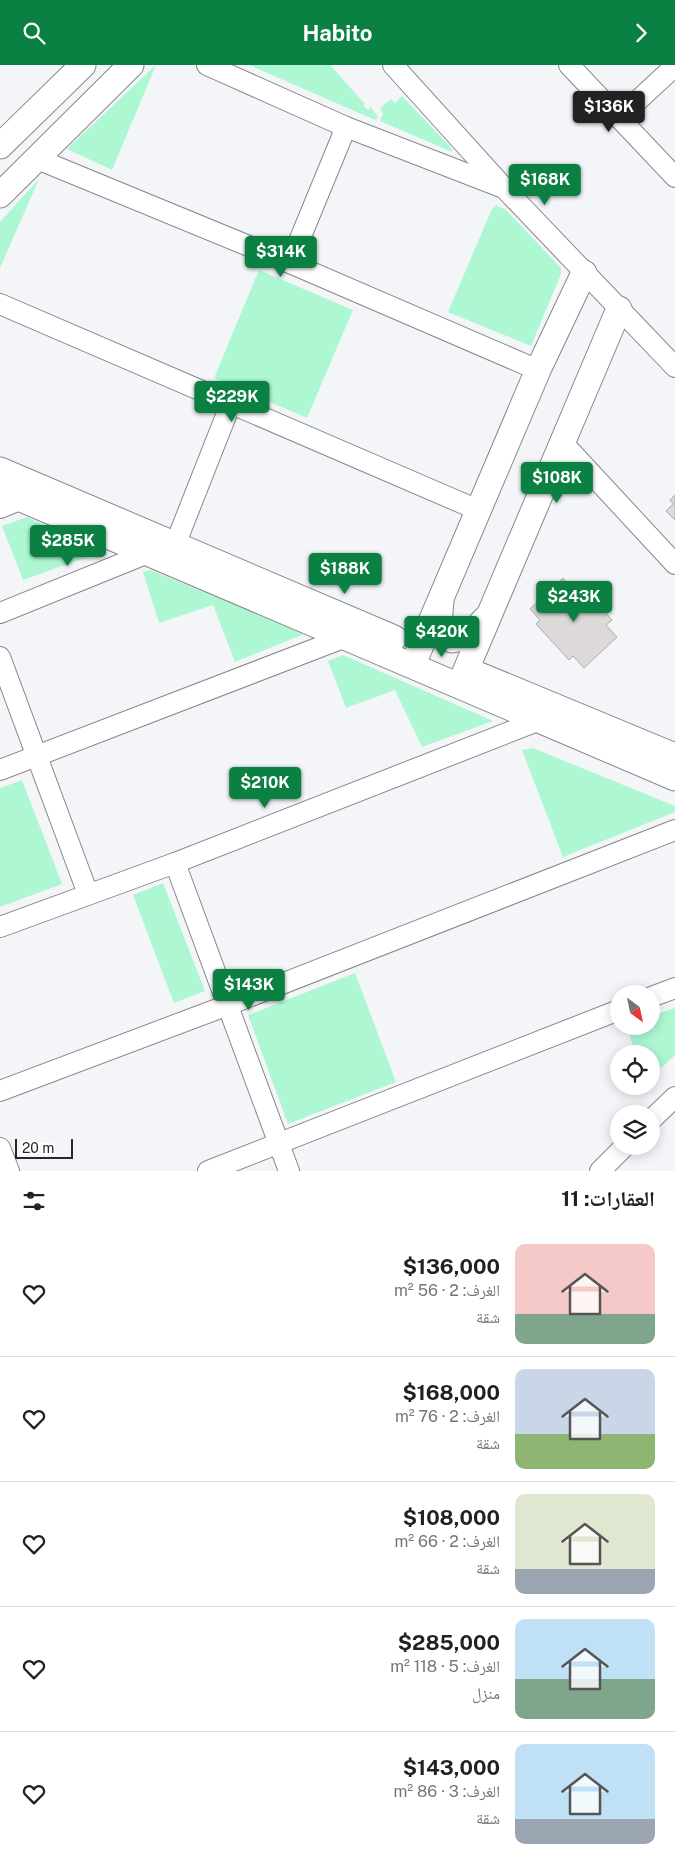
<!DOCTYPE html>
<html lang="ar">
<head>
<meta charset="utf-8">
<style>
	:root { --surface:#fff; --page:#f6f6f6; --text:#202124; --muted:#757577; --line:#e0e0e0; --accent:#0b8043 }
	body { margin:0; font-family:"Public Sans","Noto Naskh Arabic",sans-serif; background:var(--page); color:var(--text); direction:rtl; height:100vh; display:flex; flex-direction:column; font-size:19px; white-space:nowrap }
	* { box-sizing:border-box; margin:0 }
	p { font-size:16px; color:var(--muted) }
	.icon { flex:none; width:28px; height:28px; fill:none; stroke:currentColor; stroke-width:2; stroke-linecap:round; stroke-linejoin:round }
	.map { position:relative; height:1106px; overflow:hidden; direction:ltr }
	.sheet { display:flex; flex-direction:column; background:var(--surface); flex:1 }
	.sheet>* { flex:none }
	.needle { width:32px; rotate:147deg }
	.tools { position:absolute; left:610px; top:920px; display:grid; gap:10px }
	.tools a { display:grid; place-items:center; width:50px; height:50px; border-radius:50%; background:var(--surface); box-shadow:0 2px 12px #0003; font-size:25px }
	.scale { position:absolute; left:15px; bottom:12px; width:58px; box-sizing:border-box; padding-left:5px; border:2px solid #272728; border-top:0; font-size:14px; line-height:18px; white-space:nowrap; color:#272728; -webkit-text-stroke:4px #fff; paint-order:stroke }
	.price { position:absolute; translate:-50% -42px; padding:0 11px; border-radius:5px; background:var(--accent); color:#fff; font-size:16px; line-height:32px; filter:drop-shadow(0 1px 2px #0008) }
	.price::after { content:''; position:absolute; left:50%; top:30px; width:15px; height:11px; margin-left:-8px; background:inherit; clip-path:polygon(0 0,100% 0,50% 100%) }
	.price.on { background:#222; color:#fff }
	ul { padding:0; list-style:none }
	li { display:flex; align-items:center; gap:15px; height:125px; padding:0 20px }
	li+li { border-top:1px solid var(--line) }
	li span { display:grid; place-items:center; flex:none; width:140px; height:100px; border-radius:10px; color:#555 }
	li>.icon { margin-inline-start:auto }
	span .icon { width:60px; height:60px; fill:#fffc; stroke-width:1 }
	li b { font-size:21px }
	h2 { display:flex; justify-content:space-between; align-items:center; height:60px; padding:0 20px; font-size:21px }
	header { display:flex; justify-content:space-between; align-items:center; height:65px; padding:0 20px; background:var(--accent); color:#fff; font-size:22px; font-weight:700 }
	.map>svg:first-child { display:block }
</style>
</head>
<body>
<header><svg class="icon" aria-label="forward" viewBox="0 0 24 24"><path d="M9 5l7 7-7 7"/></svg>Habito<svg class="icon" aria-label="search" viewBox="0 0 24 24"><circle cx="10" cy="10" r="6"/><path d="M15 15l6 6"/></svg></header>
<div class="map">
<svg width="675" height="1106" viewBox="0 0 675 1106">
	<rect width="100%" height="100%" fill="#f4f5f8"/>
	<g fill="#adf8d3">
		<path d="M 156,0 L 112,105 L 67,84 Z"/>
		<path d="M 249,0 L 330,0 L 365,39 L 363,41 L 368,45 L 371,42 L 378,52 L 375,55 Z"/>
		<path d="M 402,31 L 452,84 L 452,87 L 380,56 L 383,49 L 380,43 L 391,34 L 395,38 Z"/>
		<path d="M 39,114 L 0,203 L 0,157 Z"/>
		<path d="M 496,140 L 506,145 L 561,203 L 561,209 L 531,281 L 448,247 L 491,146 Z"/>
		<path d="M 259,205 L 353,245 L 307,353 L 214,313 Z"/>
		<path d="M 27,452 L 101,487 L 23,515 L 2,461 Z"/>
		<path d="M 150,505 L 300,566 L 302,570 L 235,597 L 213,540 L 159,558 L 143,507 Z"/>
		<path d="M 343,590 L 493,656 L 422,682 L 395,625 L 346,643 L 328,596 Z"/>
		<path d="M 533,683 L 675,741 L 675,747 L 563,792 L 522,685 Z"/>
		<path d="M 22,715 L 62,819 L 0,842 L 0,723 Z"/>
		<path d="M 163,818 L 205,926 L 174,938 L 133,830 Z"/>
		<path d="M 355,908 L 396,1017 L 288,1059 L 248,950 Z"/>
		<path d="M 675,943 L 675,990 L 651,1013 L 651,989 L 635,989 L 627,961 L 651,961 L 651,951 Z"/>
	</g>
	<g fill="#dcd9d8" stroke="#afacab">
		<path d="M 675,430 L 675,455 L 666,446 L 673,439 L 670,435 Z"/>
		<path d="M 563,513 L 573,525 L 579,519 L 612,555 L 606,560 L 617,572 L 584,603 L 573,591 L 569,595 L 536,559 L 540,555 L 530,544 Z"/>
	</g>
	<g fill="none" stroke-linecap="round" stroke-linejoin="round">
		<defs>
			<g id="minor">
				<path d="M 207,0 L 346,62 L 501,122"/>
				<path d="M 393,0 L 505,124 L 675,302"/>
				<path d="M 569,0 L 675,112"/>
				<path d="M 619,53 L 675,1"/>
				<path d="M 35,93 L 290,198 L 538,305"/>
				<path d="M 290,198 L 346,62"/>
				<path d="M 0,239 L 478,445"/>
				<path d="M 562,377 L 675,499"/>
				<path d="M 0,443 L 22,434"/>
				<path d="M 175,480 L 231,338"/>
				<path d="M 0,548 L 148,488"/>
				<path d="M 0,592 L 88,829"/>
				<path d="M 0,705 L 346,572 L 349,564"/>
				<path d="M 175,798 L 289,1106"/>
				<path d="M 0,862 L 175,798 L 540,655"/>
				<path d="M 651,932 L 675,923"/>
				<path d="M 0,1026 L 228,940 L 675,765"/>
				<path d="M 651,1055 L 675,1032"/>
				<path d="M 0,1083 L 9,1106"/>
				<path d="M 208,1106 L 619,945"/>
				<path d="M 600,1106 L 625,1081"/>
			</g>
			<g id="tertiary">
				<path d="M 0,81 L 83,0"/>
				<path d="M 0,130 L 131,0"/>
				<path d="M 0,405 L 394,573"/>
				<path d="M 0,425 L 675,713"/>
				<path d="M 441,536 C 439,552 438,565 452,575 L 468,572 L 485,554"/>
				<path d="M 413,599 L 538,305 L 584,208"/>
				<path d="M 472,607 L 675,691"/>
				<path d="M 460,619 L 619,244"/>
			</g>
		</defs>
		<use href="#minor" stroke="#86888a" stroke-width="22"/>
		<use href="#tertiary" stroke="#86888a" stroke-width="27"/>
		<use href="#minor" stroke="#fff" stroke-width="20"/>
		<use href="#tertiary" stroke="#fff" stroke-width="25"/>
	</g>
</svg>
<div class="tools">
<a><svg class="needle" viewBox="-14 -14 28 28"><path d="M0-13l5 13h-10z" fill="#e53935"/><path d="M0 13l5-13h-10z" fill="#757577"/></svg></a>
<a><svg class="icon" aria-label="locate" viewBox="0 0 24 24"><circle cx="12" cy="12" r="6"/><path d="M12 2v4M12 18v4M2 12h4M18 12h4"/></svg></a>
<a><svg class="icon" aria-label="layers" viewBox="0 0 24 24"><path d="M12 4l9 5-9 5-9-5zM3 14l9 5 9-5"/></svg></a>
</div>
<div class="scale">20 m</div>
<b class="price on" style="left:609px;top:68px">$136K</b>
<b class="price" style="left:545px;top:141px">$168K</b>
<b class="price" style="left:281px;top:213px">$314K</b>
<b class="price" style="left:232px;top:358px">$229K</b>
<b class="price" style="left:557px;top:439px">$108K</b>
<b class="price" style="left:68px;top:502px">$285K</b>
<b class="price" style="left:345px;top:530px">$188K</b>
<b class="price" style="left:574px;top:558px">$243K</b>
<b class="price" style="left:442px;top:593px">$420K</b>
<b class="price" style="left:265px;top:744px">$210K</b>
<b class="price" style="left:249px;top:946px">$143K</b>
</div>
<section class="sheet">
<h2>العقارات: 11<svg class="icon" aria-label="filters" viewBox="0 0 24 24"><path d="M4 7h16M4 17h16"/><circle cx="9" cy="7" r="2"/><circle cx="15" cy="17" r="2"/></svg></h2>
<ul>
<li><span style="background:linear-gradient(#f6c9c9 70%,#7fa58c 0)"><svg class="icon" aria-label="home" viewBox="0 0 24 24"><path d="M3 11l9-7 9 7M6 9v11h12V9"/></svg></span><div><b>$136,000</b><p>الغرف: 2 · 56 m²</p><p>شقة</p></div><svg class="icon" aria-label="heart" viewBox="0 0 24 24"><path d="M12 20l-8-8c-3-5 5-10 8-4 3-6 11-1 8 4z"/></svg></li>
<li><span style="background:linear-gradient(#c9d6e8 65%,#8fb573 0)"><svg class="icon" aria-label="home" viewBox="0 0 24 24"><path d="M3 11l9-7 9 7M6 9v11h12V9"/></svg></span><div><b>$168,000</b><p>الغرف: 2 · 76 m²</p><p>شقة</p></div><svg class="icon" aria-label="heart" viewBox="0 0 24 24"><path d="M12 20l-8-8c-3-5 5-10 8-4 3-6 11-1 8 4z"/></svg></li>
<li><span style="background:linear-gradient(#dfe7d0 75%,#9aa5b1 0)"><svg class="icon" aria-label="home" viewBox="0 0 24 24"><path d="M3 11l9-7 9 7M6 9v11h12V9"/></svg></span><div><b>$108,000</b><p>الغرف: 2 · 66 m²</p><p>شقة</p></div><svg class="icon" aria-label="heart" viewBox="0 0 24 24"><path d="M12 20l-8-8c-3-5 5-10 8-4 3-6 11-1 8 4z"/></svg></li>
<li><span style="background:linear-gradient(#bfe0f5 60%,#7fa58c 0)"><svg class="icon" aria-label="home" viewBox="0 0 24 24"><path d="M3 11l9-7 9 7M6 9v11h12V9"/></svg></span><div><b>$285,000</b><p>الغرف: 5 · 118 m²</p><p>منزل</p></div><svg class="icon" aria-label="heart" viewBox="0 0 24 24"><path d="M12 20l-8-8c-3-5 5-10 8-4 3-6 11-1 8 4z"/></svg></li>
<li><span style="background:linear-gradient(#bfe0f5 75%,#9aa5b1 0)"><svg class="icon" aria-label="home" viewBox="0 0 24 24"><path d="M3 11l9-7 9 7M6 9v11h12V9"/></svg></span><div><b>$143,000</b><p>الغرف: 3 · 86 m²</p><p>شقة</p></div><svg class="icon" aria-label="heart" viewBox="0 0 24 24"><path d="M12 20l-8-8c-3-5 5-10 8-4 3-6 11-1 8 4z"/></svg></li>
</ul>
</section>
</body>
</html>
